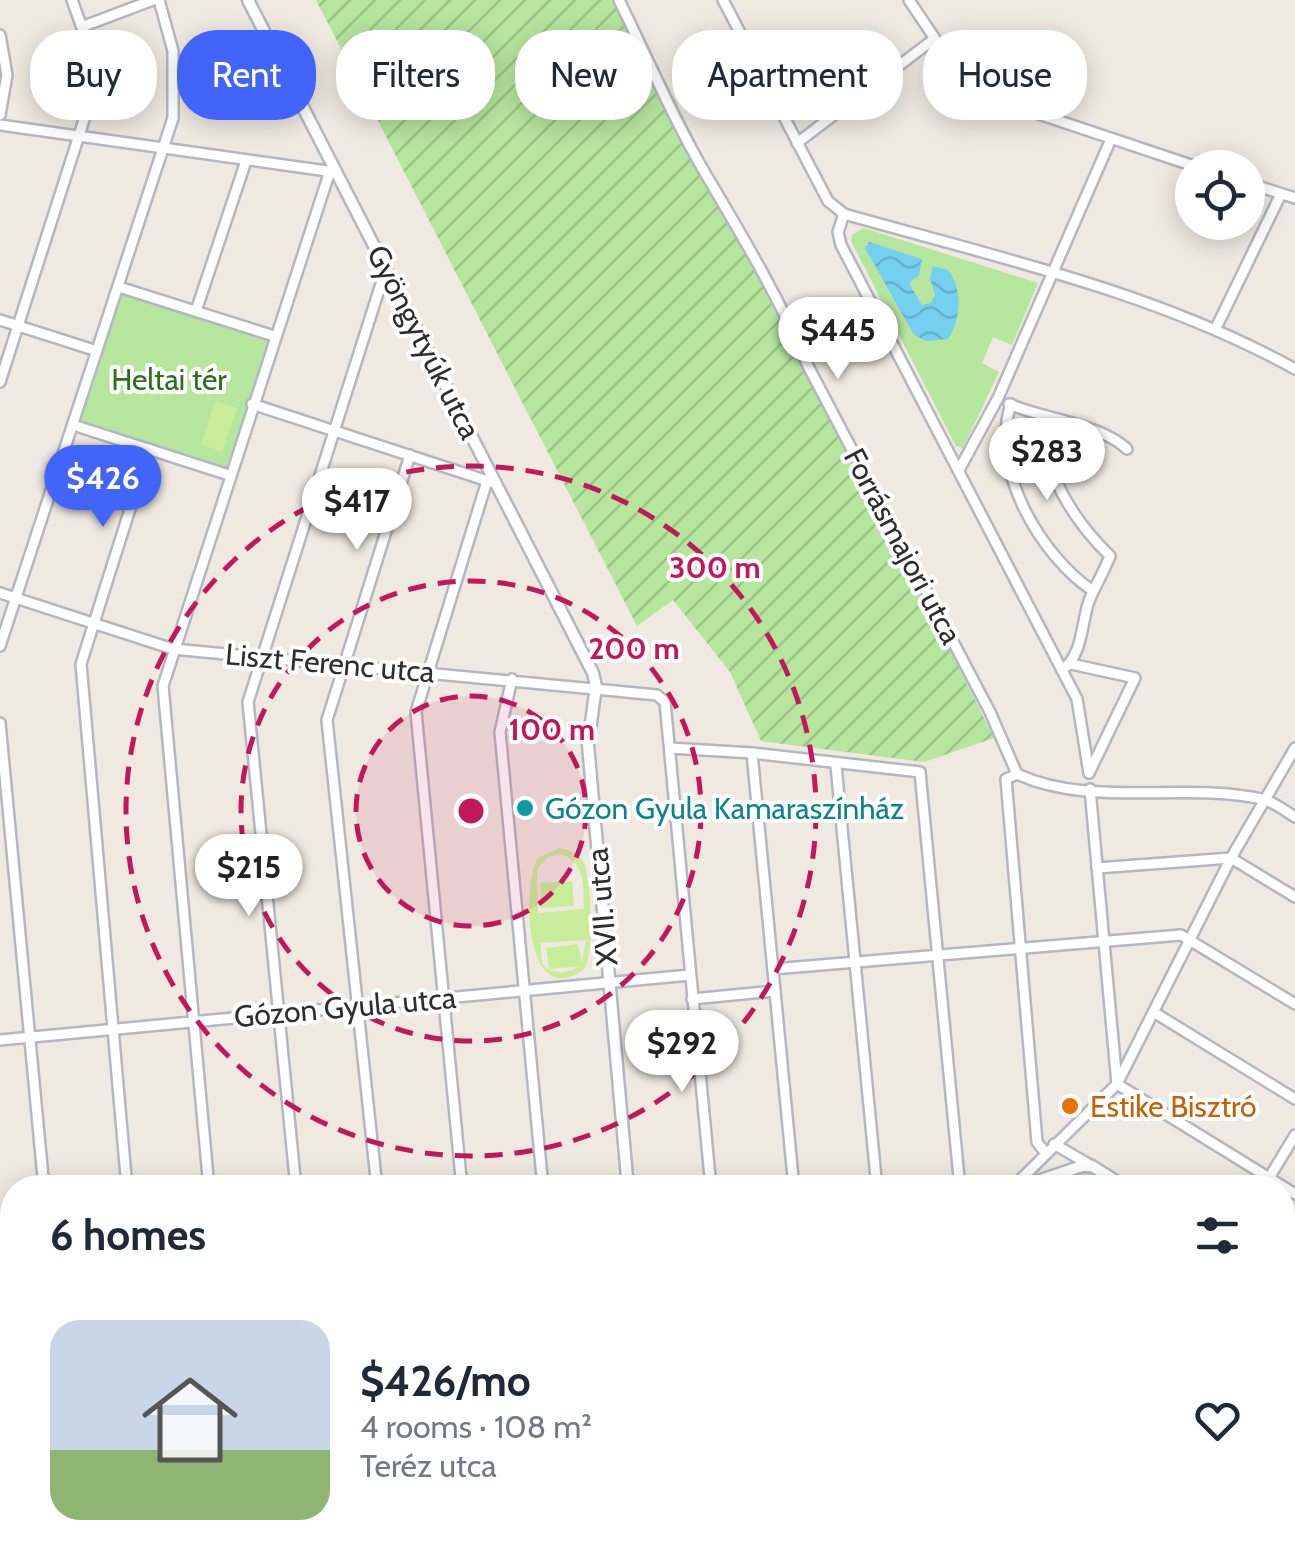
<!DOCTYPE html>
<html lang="en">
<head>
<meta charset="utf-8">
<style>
	:root { --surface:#fff; --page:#f6f6f7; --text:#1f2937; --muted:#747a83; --line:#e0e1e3; --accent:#4264fb }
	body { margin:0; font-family:Cabin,sans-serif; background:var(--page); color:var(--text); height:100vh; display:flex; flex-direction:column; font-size:38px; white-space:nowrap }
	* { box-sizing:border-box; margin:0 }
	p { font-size:32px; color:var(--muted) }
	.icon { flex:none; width:55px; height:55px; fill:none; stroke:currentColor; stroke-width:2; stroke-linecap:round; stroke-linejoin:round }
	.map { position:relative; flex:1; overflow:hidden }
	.side { position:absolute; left:0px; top:1175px; width:1295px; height:392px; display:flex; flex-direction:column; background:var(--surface); border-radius:40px 40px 0 0; box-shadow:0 5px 25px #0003 }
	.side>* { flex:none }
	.guide { position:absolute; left:30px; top:30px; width:1235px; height:90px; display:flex; gap:20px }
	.buttons { position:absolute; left:1175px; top:150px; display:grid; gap:20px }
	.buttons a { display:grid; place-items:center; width:90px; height:90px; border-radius:50%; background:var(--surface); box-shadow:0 5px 25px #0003; font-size:50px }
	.price { position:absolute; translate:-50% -85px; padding:0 22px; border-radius:35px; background:#fff; color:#222; font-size:32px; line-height:65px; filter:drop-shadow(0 2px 5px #0008) }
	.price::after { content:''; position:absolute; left:50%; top:60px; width:30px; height:22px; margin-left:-15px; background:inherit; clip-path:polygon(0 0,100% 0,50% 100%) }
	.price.selected { background:var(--accent); color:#fff }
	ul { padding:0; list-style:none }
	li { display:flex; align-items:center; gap:30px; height:250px; padding:0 50px }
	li+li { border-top:2px solid var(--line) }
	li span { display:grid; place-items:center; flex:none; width:280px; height:200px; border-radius:30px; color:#555 }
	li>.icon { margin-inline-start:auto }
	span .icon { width:120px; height:120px; fill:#fffc; stroke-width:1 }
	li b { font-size:42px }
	h2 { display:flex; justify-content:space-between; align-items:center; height:120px; padding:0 50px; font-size:42px }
	.tag { padding:0 35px; border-radius:40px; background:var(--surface); box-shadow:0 5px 25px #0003; font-size:35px; line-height:90px }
	.tag.selected { background:var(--accent); color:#fff }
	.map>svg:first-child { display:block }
</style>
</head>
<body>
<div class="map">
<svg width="1295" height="1567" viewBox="0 0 1295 1567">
	<defs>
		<pattern id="garden-furrows" width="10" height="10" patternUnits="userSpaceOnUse" patternTransform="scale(2.5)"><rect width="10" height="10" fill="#b6e59e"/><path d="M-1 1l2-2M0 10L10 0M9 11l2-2" fill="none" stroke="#9dc588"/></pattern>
		<pattern id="water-waves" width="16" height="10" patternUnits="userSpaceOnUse" patternTransform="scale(2.5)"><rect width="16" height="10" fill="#75cff0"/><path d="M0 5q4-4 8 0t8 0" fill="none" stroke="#66b2ce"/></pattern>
	</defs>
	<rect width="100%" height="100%" fill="#efe9e1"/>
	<g fill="#b6e59e">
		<path d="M 864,228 L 1038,283 L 1012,345 L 993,337 L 982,363 L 999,372 L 963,448 L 956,446 L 851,241 L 852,235 Z"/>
		<path d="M 119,287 L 274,336 L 229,475 L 73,425 Z"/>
		<path d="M 1082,1166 L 1127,1188 L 1017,1188 Z"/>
	</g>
	<path fill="url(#garden-furrows)" d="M 316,0 L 625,0 L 994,738 L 924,762 L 761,741 L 730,672 L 673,600 L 637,626 Z"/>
	<g fill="#c9ec9a" fill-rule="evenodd">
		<path d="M 215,401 L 237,408 L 222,452 L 201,444 Z"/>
		<path d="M 560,848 C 570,850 581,855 585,866 C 591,887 595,952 584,969 C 522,1015 522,875 539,857 ZM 560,854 C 586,861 583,887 584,909 L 538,913 L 537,869 L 548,857 ZM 539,914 L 541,943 L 586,940 L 582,963 L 578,944 L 546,948 L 549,969 L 580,966 C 567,973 553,976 542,964 Z"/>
		<path d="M 572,881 L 574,906 L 542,908 L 540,883 Z"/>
	</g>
	<path fill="url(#water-waves)" d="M 869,242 L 922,259 L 919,275 L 909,283 L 922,305 L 931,303 L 935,295 L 930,278 L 933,266 L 948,270 C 963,288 961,320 948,339 L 926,341 L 914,335 L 865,248 Z"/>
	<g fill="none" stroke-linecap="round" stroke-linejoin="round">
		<defs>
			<g id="minor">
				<path d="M 619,0 C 648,59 674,121 708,178 C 744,239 781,301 808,366 L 990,712 L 1017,774"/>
				<path d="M 723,0 L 828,201 L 844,214 C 996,257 1156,292 1295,369"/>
				<path d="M 909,0 L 966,85 L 976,93 L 1200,168"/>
				<path d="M 84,26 L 153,0"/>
				<path d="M 0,35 L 7,75 L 0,115"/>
				<path d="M 0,125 L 334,172"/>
				<path d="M 797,143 L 934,39"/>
				<path d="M 1248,183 L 1295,198"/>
				<path d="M 844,214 L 838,232 L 841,245 L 1077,699 L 1089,773"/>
				<path d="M 119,287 L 274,336"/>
				<path d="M 196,311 L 246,161"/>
				<path d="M 0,320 L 97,351"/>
				<path d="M 1216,328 L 1281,194"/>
				<path d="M 0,382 L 90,101 L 89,47 L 72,0"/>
				<path d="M 252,404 L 491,482"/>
				<path d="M 1009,404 C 1044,419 1101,424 1127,449"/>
				<path d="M 1011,404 C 989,469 1041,556 1093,591"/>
				<path d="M 1046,418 C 1038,468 1076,523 1110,556 C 1104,572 1095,586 1089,601 C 1081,624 1083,655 1062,670"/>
				<path d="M 73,425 L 229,475"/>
				<path d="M 959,470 L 998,398 L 1111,139"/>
				<path d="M 0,593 L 173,649 L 657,695 L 665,702 L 711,1188"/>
				<path d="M 0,646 L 173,118 L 173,51 L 159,0"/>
				<path d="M 1071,664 L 1135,678 L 1089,773"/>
				<path d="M 512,679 L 500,732 L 543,1188"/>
				<path d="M 0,723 L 44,1188"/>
				<path d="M 670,748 L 752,753 L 920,772 L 960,1188"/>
				<path d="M 752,753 L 794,1188"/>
				<path d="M 836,766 L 877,1188"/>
				<path d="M 1017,774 L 1006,779 L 1037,1142 L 1044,1151"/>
				<path d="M 1017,774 C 1091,808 1183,782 1262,799 C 1273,801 1285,811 1295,817"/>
				<path d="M 1090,789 L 1117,1084"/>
				<path d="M 1097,868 L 1231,858 L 1295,897"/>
				<path d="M 773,969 L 1181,935 L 1295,1004"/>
				<path d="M 692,999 L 775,991"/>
				<path d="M 1155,1013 L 1295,1099"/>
				<path d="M 0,1040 L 690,975"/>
				<path d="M 1117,1084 L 1295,1194"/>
				<path d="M 1054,1144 L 1090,1165"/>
				<path d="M 127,1188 L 81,664 L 149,449"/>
				<path d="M 209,1188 L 163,686 L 329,174"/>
				<path d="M 296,1188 L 248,702 L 386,268"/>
				<path d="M 377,1188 L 327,720 L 410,455"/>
				<path d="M 438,1188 L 462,1185"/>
				<path d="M 462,1188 L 416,712 L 487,481"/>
				<path d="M 1012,1188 L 1117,1084 L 1231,858 L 1295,748"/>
				<path d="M 1263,1188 L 1295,1135"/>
				<path d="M 1282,1436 L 1295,1448"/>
				<path d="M 1282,1522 L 1295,1507"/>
				<path d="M 0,1535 L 12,1534"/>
				<path d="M 1282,1553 L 1295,1566"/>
				<path d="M 77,1555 L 78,1567"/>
				<path d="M 160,1555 L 162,1567"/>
				<path d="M 244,1555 L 245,1567"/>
				<path d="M 328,1555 L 329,1567"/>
				<path d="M 410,1555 L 411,1567"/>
				<path d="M 494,1555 L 495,1567"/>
				<path d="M 578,1555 L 580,1567"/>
				<path d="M 800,1555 L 813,1567"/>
				<path d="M 920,1555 L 932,1567"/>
				<path d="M 1044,1555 L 1056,1567"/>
				<path d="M 1162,1555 L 1174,1567"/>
				<path d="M 683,1567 L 695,1555"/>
				<path d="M 840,1567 L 852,1555"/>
				<path d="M 1248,1567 L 1257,1555"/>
			</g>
			<g id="tertiary">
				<path d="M 248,0 L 593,673 L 596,686 L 588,745 L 628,1188"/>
				<path d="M 1017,1188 L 1082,1166 L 1092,1166 L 1127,1188"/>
				<path d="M 0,1297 L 12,1296"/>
				<path d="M 1282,1312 L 1295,1324"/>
				<path d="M 661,1555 L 662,1567"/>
			</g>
		</defs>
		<use href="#minor" stroke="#b4b7c1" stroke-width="14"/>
		<use href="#tertiary" stroke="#b4b7c1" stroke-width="15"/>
		<use href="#minor" stroke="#fff" stroke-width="9"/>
		<use href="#tertiary" stroke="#fff" stroke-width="10"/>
	</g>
	<circle cx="471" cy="811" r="115" fill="#c2185b" fill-opacity=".12"/>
	<g fill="none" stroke="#c2185b" stroke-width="5" stroke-dasharray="18 12">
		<circle cx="471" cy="811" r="115"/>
		<circle cx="471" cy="811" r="230"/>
		<circle cx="471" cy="811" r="345"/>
	</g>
	<circle fill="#0f9aa8" stroke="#fff" stroke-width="4" cx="525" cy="808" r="10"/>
	<circle fill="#e8710a" stroke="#fff" stroke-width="4" cx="1070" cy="1106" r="10"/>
	<g text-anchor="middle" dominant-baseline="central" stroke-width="8" stroke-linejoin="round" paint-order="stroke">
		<g font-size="30" fill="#2e2e2e" stroke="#fff">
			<text transform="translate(424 342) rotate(63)">Gyöngytyúk utca</text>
			<text transform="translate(903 546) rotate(62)">Forrásmajori utca</text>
			<text transform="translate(330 663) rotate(5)">Liszt Ferenc utca</text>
			<text transform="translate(602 907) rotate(-95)">XVII. utca</text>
			<text transform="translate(345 1007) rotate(-5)">Gózon Gyula utca</text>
		</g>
		<g font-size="30" fill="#2c6e1b" stroke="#fff">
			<text x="169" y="379">Heltai tér</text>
		</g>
		<g font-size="30" fill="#0d838f" stroke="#fff" text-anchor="start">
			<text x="545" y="808">Gózon Gyula Kamaraszínház</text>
		</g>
		<g font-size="30" fill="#c56008" stroke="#fff" text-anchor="start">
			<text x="1090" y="1106">Estike Bisztró</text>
		</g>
	</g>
	<circle cx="471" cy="811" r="15" fill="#c2185b" stroke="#fff" stroke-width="5"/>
	<g font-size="30" text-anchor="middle" font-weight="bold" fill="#c2185b" stroke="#fff" stroke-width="8" stroke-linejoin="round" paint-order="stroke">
		<text x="715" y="578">300 m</text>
		<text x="634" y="659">200 m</text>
		<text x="552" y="740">100 m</text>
	</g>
</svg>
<div class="buttons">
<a><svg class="icon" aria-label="locate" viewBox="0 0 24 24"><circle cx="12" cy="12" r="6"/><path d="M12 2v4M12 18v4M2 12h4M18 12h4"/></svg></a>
</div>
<b class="price" style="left:838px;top:382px">$445</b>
<b class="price" style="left:1047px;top:503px">$283</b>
<b class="price selected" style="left:103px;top:530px">$426</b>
<b class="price" style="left:357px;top:553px">$417</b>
<b class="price" style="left:249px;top:919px">$215</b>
<b class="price" style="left:682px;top:1095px">$292</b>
<div class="guide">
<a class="tag">Buy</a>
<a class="tag selected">Rent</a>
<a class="tag">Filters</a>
<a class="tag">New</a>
<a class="tag">Apartment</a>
<a class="tag">House</a>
</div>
<section class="side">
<h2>6 homes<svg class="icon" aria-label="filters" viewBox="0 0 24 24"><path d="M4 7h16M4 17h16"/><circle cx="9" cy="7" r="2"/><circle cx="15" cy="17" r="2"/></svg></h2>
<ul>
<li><span style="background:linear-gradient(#c9d6e8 65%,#8fb573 0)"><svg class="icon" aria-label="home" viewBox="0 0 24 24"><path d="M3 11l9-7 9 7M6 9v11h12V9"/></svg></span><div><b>$426/mo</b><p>4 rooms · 108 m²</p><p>Teréz utca</p></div><svg class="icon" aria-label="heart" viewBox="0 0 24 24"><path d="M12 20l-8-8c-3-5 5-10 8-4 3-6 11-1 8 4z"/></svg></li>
</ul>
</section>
</div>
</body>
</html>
